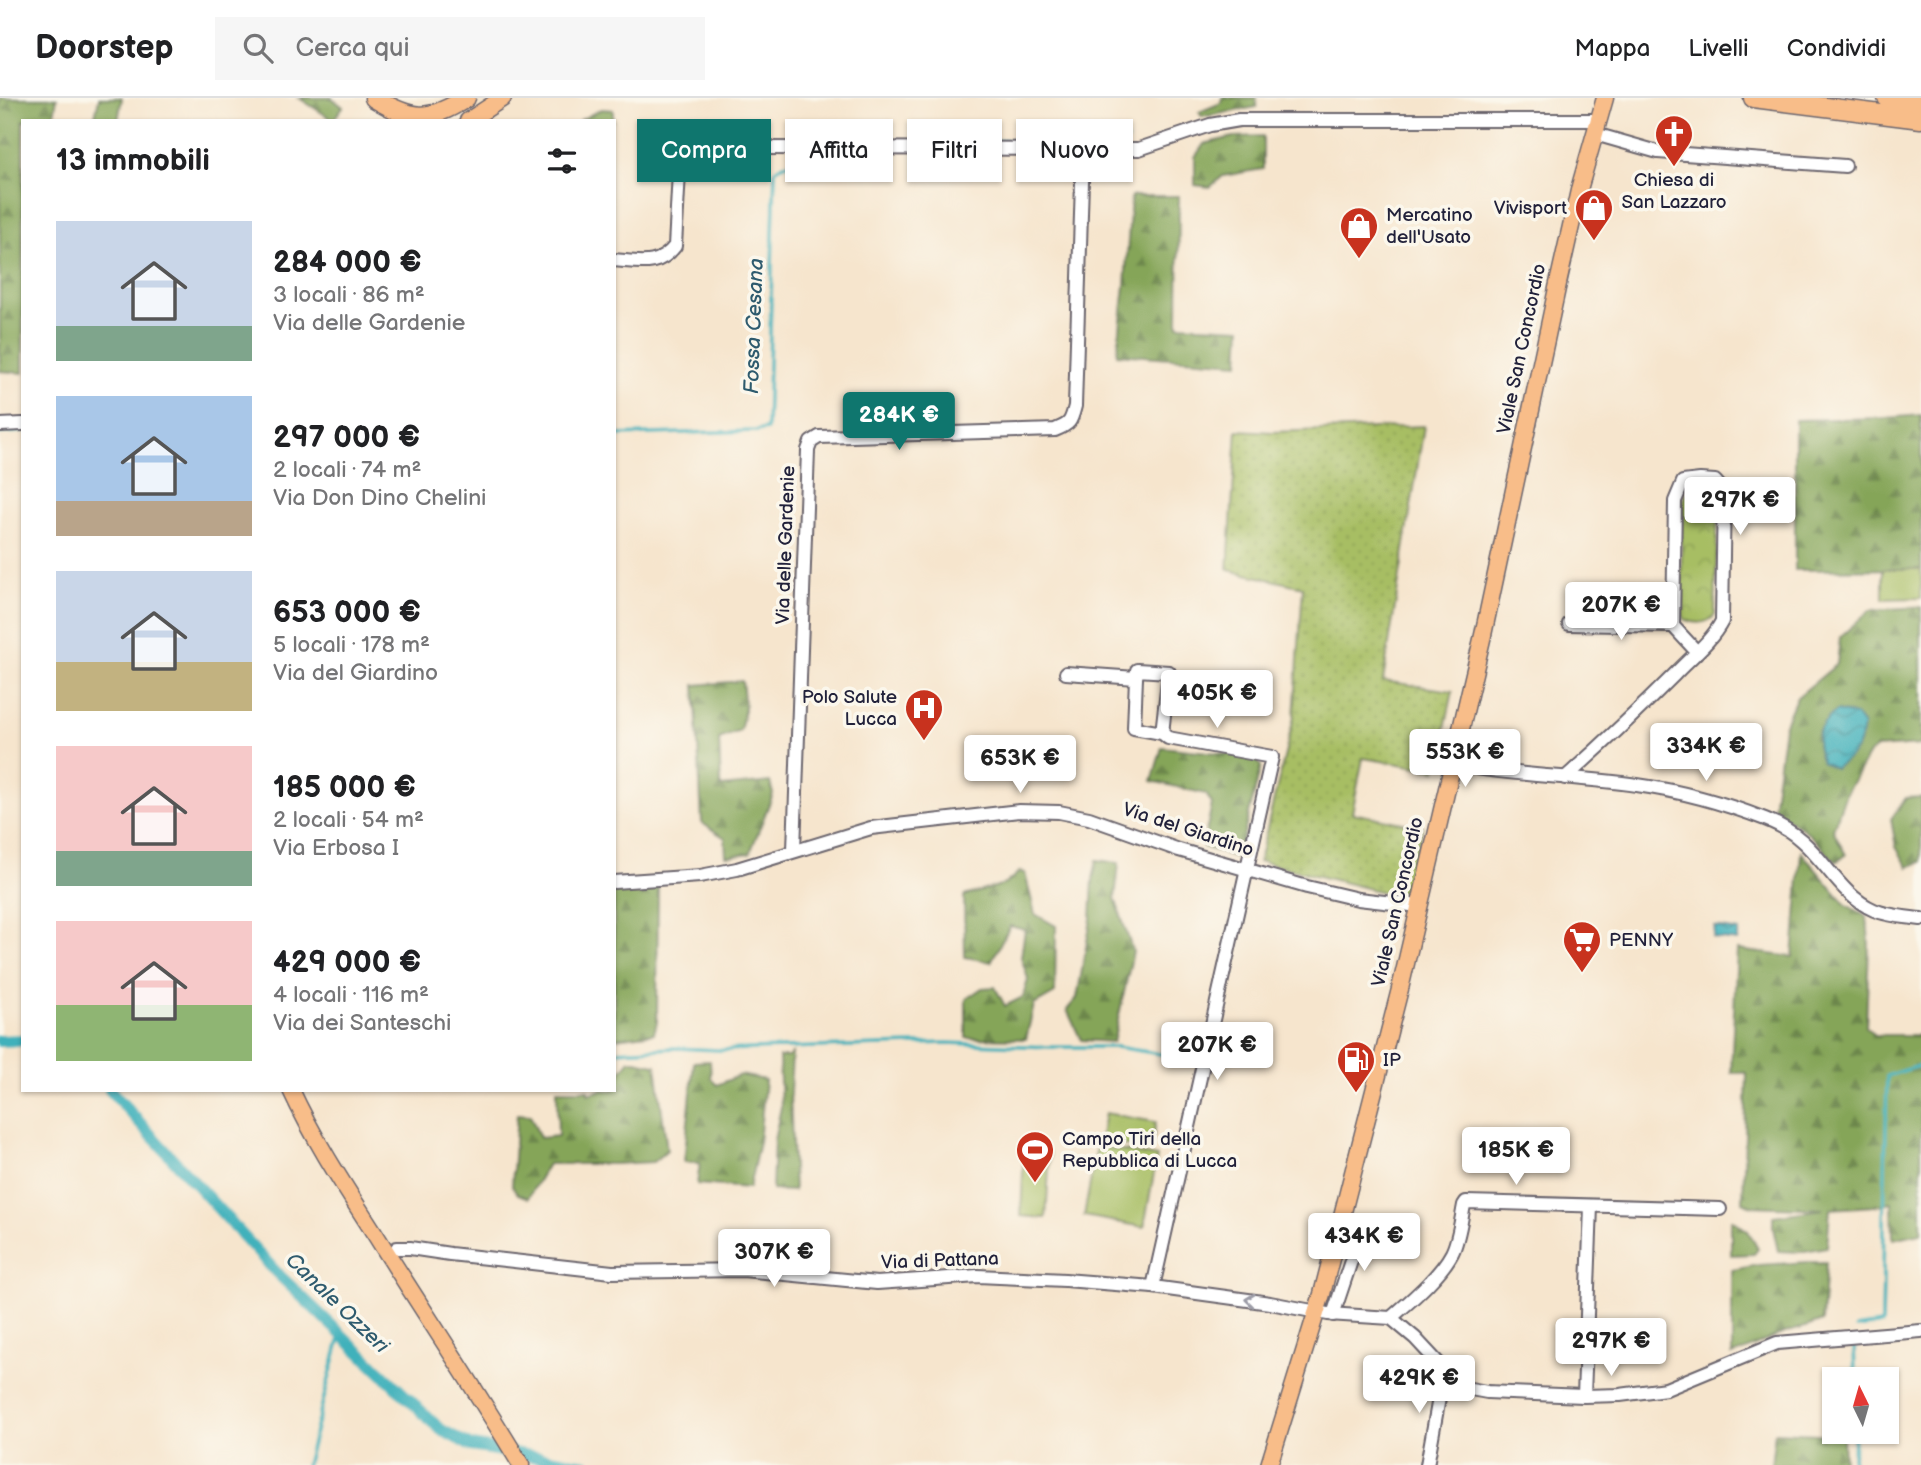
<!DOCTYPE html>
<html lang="it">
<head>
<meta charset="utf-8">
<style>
	:root { --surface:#fff; --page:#f6f6f6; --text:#202124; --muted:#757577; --line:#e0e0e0; --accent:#0f766e }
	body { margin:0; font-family:"Balsamiq Sans",sans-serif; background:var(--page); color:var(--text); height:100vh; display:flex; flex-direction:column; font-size:26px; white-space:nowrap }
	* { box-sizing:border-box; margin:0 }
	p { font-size:23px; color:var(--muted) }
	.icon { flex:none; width:38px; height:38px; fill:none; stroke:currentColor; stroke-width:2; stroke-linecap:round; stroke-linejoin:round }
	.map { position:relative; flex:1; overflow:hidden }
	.panel { position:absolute; left:21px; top:21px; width:595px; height:973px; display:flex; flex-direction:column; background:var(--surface); border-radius:0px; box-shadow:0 2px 5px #0004 }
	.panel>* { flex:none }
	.hud { position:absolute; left:637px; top:21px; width:665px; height:63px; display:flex; gap:14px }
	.needle { width:46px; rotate:355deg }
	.fabs { position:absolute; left:1822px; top:1269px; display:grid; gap:14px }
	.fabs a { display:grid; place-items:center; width:77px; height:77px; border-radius:0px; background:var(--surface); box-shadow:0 2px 5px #0004; font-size:35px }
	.price { position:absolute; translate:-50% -60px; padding:0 16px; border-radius:7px; background:#fff; color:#222; font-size:23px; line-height:46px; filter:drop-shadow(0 2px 4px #0008) }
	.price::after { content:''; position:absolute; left:50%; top:42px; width:21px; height:16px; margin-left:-10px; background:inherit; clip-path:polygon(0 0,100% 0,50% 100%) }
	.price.on { background:var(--accent); color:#fff }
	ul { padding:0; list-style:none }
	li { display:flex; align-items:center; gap:21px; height:175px; padding:0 35px }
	li span { display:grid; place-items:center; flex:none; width:196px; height:140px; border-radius:0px; color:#555 }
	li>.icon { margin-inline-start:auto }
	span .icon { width:84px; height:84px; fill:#fffc; stroke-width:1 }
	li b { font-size:30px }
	h2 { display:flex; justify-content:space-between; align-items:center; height:84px; padding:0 35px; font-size:30px }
	.pill { padding:0 24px; border-radius:0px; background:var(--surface); box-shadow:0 2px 5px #0004; font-size:24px; line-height:63px }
	.pill.on { background:var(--accent); color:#fff }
	header { display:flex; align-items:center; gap:42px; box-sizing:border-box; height:98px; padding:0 35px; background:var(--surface); border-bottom:2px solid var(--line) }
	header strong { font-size:33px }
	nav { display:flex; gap:38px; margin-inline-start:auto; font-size:24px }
	.search { width:490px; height:63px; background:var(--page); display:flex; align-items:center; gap:18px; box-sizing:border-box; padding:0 24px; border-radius:0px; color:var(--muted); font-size:26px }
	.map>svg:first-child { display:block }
</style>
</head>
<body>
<header>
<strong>Doorstep</strong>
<div class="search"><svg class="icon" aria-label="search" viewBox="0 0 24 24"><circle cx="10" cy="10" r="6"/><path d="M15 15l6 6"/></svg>Cerca qui</div>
<nav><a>Mappa</a><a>Livelli</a><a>Condividi</a></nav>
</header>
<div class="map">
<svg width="1921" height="1367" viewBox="0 0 1921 1367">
	<defs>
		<pattern id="grass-dots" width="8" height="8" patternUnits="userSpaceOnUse" patternTransform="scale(1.75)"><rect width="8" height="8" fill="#a7be63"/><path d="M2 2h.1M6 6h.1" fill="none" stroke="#8fa357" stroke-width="1.8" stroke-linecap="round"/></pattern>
		<pattern id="forest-firs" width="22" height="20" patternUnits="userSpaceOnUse" patternTransform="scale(1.75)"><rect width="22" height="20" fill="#85a559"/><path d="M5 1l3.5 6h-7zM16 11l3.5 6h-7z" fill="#6c864b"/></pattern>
		<pattern id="park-crowns" width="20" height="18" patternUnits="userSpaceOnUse" patternTransform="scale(1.75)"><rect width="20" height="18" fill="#a7be63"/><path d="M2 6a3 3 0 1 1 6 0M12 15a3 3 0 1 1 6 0" fill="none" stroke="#8fa357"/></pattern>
		<pattern id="water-waves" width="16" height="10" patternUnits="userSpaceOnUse" patternTransform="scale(1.75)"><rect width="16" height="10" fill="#41b1bb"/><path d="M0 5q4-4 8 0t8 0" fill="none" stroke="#369099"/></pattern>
	</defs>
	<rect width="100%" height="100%" fill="#fbf7ec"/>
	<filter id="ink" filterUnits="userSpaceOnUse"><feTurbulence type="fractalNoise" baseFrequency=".0143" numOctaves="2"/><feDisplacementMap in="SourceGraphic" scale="14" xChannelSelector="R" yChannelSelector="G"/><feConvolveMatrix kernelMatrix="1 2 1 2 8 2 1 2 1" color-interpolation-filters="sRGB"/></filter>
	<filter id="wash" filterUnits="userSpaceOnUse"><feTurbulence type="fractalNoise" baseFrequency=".00686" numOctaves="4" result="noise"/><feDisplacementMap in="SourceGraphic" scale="28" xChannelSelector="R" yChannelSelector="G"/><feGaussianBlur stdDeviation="1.57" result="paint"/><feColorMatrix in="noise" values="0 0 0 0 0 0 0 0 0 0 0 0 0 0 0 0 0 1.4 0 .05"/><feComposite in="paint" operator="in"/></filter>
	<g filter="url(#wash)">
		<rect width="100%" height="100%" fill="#f6e5cd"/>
		<path fill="url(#grass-dots)" stroke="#64704f" stroke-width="2" d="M 1424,328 L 1383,583 L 1453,593 L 1436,672 L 1363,660 L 1352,715 L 1423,729 L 1407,793 L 1386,795 L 1259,763 L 1294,619 L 1303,489 L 1228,472 L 1237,332 L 1273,334 Z"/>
		<g fill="url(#forest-firs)" stroke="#54644a" stroke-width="2">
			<path d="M 0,0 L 57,0 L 53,23 L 23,23 L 23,275 L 0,273 Z"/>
			<path d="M 99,0 L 122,0 L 118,23 L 94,23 Z"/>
			<path d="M 299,0 L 332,0 L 343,9 L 333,22 Z"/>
			<path d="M 1222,0 L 1256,0 L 1257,9 L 1202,19 L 1199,14 L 1221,5 Z"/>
			<path d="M 601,11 L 613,12 L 613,23 L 579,23 Z"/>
			<path d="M 1263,38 L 1263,71 L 1223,78 L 1210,89 L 1195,87 L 1195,59 L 1204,46 L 1233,39 Z"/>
			<path d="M 1131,98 L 1179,98 L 1178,227 L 1241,230 L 1239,265 L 1117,256 L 1125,188 Z"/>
			<path d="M 1921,317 L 1921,471 L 1795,472 L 1795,322 L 1885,320 Z"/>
			<path d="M 1921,509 L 1921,647 L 1876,650 L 1869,656 L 1846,695 L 1833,732 L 1846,757 L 1836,764 L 1806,733 L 1773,711 L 1784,628 L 1796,600 L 1837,566 L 1840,539 L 1870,512 Z"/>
			<path d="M 742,583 L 745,610 L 740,633 L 719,641 L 721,689 L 770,684 L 773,696 L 750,755 L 726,758 L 725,740 L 702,725 L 695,587 Z"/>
			<path d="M 1162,649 L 1254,659 L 1261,668 L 1238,760 L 1203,749 L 1212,706 L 1206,696 L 1152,683 Z"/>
			<path d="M 1921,699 L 1921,764 L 1908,769 L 1896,749 L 1891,721 L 1906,700 Z"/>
			<path d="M 1801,754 L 1845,806 L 1867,819 L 1869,845 L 1866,929 L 1875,937 L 1921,937 L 1921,1135 L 1893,1141 L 1892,1104 L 1875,1108 L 1830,1111 L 1827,1149 L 1799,1154 L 1778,1153 L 1773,1130 L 1773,1118 L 1823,1111 L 1751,1108 L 1743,1104 L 1747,975 L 1731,974 L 1737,852 L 1793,859 Z"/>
			<path d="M 1097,762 L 1119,765 L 1115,800 L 1133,854 L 1113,944 L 1081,942 L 1067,912 L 1077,900 L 1091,821 L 1093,781 Z"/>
			<path d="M 1019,774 L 1025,775 L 1035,816 L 1056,828 L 1055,895 L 1034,907 L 1026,941 L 966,940 L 966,901 L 982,890 L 995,889 L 1005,908 L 1023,899 L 1028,881 L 1021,859 L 1025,832 L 1010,828 L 991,864 L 965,859 L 964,798 L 1005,786 Z"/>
			<path d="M 658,788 L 657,924 L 654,935 L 614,940 L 614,791 Z"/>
			<path d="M 792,956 L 790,995 L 794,1093 L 772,1092 L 774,1042 L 781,1009 L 779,959 L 788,959 Z"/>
			<path d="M 630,962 L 656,967 L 667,1052 L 653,1064 L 614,1066 L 548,1066 L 528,1100 L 518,1096 L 512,1088 L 517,1016 L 530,1017 L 540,1040 L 558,1038 L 557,992 L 588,992 L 588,996 L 602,992 L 614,992 L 614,982 Z"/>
			<path d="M 710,963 L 711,980 L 717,987 L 740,977 L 765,982 L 759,1044 L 749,1090 L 697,1086 L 700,1065 L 684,1064 L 694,964 Z"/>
			<path d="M 1731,1121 L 1748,1133 L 1758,1151 L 1754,1156 L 1731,1157 Z"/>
			<path d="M 1809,1164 L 1826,1164 L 1822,1223 C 1807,1230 1790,1232 1774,1239 C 1759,1245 1748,1253 1732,1257 L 1732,1172 L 1758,1167 Z"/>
			<path d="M 1775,1334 L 1839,1337 L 1843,1340 L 1844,1367 L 1771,1367 Z"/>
		</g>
		<path fill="url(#park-crowns)" stroke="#64704f" stroke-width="2" d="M 1695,389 C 1707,389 1713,390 1718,401 L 1715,517 C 1707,527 1694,526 1684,521 L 1681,514 L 1682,403 L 1687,394 Z"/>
		<g fill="#a7be63" stroke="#64704f" stroke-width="2">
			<path d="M 1883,471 L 1921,471 L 1921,500 L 1883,501 Z"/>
			<path d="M 1105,1015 L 1156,1024 L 1151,1052 L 1100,1043 Z"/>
			<path d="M 1097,1048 L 1157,1059 L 1144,1129 L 1084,1118 Z"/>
			<path d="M 1024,1053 L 1050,1054 L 1046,1120 L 1021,1118 Z"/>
		</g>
		<g fill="url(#water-waves)" stroke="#326a7b" stroke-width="2">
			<path d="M 1836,613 L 1855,617 L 1863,628 C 1860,651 1854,657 1835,670 L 1822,664 C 1812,640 1817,630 1836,613 Z"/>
			<path d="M 1715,829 L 1739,833 L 1737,843 L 1713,840 Z"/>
		</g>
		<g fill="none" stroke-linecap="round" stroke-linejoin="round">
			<g stroke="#41b1bb" stroke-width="3.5">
				<path d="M 950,43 L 1127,42"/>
				<path d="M 0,335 L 23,333"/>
				<path d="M 614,337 L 756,333 L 767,331 L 775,72 C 795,56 846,62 872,61"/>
				<path d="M 614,953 L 676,950 L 719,952 L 947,945 L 1053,949 L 1116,949 L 1186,960"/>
				<path d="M 1856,1230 L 1882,1226 L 1887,978 L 1921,967"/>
				<path d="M 1854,1243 L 1855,1281"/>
				<path d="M 306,1367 L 341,1236"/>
				<path d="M 1853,1367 L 1854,1334"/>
			</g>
			<g stroke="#41b1bb" stroke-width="12">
				<path d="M 0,943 L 23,942"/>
				<path d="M 110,992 L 276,1174 L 440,1331 L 471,1348 L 585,1367"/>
			</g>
		</g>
	</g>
	<g filter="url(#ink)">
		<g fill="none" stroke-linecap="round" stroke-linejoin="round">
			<defs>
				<g id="minor">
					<path d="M 1595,36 L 1658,54 L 1845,68"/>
					<path d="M 614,162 C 640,164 658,170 675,148 L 679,74 L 683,61 L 709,50 L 1139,51 L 1210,27 L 1239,22 L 1599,22"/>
					<path d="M 0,327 L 23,326"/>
					<path d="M 1569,526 L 1673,528"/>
					<path d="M 1066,575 L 1136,580 L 1134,630 L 1162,635 L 1168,640 L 1272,659 L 1153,1189"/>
					<path d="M 1136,580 L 1137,572 L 1169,574 L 1162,635"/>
					<path d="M 1452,666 C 1512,678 1575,678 1637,687 C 1680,693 1724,705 1765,721 C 1778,726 1791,733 1802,743 C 1827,765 1842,798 1874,812 C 1888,818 1906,819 1921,821"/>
					<path d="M 1565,680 C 1603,646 1639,612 1675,576 C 1691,559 1711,544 1722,523 L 1724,393 L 1715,383 L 1700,382 L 1683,384 L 1675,403 L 1673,528 L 1697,554"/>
					<path d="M 794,752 L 808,352 L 811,344 L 819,339 L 1055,332 C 1070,326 1071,324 1075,308 L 1083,52"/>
					<path d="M 614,784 L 700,778 L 737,771 L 871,730 L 1019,713 L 1059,714 L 1089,720 L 1179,752 L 1307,789 L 1358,801 L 1419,808"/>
					<path d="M 397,1150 L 410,1150 L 450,1156 L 612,1174 L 743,1172 L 877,1185 L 978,1178 L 1065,1182 L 1153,1189 L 1270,1205 L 1328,1216 L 1391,1220 L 1415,1240 L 1455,1283 L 1465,1290 L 1487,1294 L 1584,1298 L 1620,1297 L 1666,1291 L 1777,1245 L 1921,1233"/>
					<path d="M 1333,1217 L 1364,1124"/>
					<path d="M 1391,1220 C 1410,1203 1440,1178 1452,1155 C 1459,1141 1461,1122 1464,1107 L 1466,1104 L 1720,1111"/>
					<path d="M 1584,1298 L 1591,1108"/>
					<path d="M 1427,1367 L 1444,1272"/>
				</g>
				<g id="major">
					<path d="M 468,23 L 503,0"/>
					<path d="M 291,992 C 314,1042 345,1089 375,1136 C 423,1213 474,1288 521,1367"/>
					<path d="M 1269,1367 L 1322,1196 L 1400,891 L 1483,537 L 1559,181 L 1580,88 L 1605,0"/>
				</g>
				<g id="highway">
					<path d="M 374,0 C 411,22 428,25 466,0"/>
					<path d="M 1753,0 L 1921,21"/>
					<path d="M 1887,0 L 1921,4"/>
				</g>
			</defs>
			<use href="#minor" stroke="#6c666e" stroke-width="16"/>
			<use href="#major" stroke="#6c666e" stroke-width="19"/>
			<use href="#highway" stroke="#6c666e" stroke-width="21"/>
			<use href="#minor" stroke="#fff" stroke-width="12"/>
			<use href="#major" stroke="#f8bd89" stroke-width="16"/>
			<use href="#highway" stroke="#f8bd89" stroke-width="18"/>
		</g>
		<defs><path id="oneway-chevron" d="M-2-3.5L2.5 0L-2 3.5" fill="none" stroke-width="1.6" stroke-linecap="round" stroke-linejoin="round" transform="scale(1.75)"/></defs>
		<use stroke="#9c9ca7" href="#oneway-chevron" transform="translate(1250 1202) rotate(-174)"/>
	</g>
	<defs>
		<symbol id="church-pin" viewBox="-11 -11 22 30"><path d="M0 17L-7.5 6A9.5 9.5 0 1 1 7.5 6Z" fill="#c8321e" stroke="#fbf7ec"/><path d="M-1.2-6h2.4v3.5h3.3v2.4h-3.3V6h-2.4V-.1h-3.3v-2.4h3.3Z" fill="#fff"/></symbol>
		<symbol id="shop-pin" viewBox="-11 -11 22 30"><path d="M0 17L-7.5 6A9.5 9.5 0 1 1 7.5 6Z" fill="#c8321e" stroke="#fbf7ec"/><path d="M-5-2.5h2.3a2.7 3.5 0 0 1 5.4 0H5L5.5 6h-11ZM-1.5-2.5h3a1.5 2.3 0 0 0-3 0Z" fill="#fff"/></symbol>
		<symbol id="hospital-pin" viewBox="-11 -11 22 30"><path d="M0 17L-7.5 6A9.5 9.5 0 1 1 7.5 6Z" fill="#c8321e" stroke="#fbf7ec"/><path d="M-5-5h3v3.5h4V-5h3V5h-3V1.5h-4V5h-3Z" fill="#fff"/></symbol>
		<symbol id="supermarket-pin" viewBox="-11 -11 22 30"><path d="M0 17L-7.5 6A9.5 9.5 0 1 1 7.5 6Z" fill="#c8321e" stroke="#fbf7ec"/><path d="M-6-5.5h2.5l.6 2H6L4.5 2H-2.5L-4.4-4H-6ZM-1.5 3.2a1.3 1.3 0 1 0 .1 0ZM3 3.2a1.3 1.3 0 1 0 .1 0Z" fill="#fff"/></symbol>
		<symbol id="fuel-pin" viewBox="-11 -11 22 30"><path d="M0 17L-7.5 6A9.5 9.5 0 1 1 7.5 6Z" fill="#c8321e" stroke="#fbf7ec"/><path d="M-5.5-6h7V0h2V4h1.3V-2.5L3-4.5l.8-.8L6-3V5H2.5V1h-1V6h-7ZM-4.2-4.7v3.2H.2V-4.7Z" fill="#fff"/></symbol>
		<symbol id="stadium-pin" viewBox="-11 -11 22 30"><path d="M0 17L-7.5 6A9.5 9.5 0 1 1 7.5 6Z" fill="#c8321e" stroke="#fbf7ec"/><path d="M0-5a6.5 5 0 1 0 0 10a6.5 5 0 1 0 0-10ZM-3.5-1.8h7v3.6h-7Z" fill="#fff"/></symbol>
	</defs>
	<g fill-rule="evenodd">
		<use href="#church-pin" x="1652" y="14" width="44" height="60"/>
		<use href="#shop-pin" x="1572" y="88" width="44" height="60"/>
		<use href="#shop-pin" x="1337" y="106" width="44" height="60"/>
		<use href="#hospital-pin" x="902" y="588" width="44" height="60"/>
		<use href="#supermarket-pin" x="1560" y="820" width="44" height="60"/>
		<use href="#fuel-pin" x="1334" y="940" width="44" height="60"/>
		<use href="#stadium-pin" x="1013" y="1030" width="44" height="60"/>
	</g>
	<g text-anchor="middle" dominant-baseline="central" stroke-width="7" stroke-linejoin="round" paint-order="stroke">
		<g font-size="19" fill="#22223b" stroke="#fbf7ec" text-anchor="start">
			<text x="1674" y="82" text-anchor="middle">Chiesa di<tspan x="1674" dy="22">San Lazzaro</tspan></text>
			<text x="1567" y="110" text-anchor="end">Vivisport</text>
			<text x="1386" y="117">Mercatino<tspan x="1386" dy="22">dell'Usato</tspan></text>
			<text x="897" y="599" text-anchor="end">Polo Salute<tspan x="897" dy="22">Lucca</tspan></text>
			<text x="1609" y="842">PENNY</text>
			<text x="1383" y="962">IP</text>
			<text x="1062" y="1041">Campo Tiri della<tspan x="1062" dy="22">Repubblica di Lucca</tspan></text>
		</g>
		<g font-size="19" fill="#22223b" stroke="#fbf7ec">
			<text transform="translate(1522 251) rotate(-78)">Viale San Concordio</text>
			<text transform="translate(786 447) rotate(-88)">Via delle Gardenie</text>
			<text transform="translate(1188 732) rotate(18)">Via del Giardino</text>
			<text transform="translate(1398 804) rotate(-77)">Viale San Concordio</text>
			<text transform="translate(940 1163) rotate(-2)">Via di Pattana</text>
		</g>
		<g font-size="21" font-style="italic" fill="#2e5b6e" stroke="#fbf7ec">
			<text transform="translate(754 228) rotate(-88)">Fossa Cesana</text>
			<text transform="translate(337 1205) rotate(44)">Canale Ozzeri</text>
		</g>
	</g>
</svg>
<div class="fabs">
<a><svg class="needle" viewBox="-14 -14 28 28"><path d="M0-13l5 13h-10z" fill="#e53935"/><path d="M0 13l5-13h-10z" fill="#757577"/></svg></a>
</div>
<b class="price on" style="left:899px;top:354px">284K €</b>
<b class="price" style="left:1740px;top:439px">297K €</b>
<b class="price" style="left:1621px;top:544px">207K €</b>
<b class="price" style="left:1217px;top:632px">405K €</b>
<b class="price" style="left:1706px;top:685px">334K €</b>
<b class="price" style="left:1465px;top:691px">553K €</b>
<b class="price" style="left:1020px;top:697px">653K €</b>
<b class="price" style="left:1217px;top:984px">207K €</b>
<b class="price" style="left:1516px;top:1089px">185K €</b>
<b class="price" style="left:1364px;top:1175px">434K €</b>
<b class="price" style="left:774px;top:1191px">307K €</b>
<b class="price" style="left:1611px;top:1280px">297K €</b>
<b class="price" style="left:1419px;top:1317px">429K €</b>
<div class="hud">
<a class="pill on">Compra</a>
<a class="pill">Affitta</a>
<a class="pill">Filtri</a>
<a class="pill">Nuovo</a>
</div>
<section class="panel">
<h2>13 immobili<svg class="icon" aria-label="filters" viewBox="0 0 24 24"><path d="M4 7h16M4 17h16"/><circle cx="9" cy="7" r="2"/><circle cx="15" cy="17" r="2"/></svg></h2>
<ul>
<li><span style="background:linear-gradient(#c9d6e8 75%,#7fa58c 0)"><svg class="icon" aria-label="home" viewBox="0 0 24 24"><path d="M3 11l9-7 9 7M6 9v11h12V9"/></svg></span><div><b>284 000 €</b><p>3 locali · 86 m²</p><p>Via delle Gardenie</p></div></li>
<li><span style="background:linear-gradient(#a9c7e8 75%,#b9a48a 0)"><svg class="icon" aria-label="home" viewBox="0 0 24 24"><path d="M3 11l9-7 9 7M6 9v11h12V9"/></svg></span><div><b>297 000 €</b><p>2 locali · 74 m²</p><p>Via Don Dino Chelini</p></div></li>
<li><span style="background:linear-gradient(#c9d6e8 65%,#c2b280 0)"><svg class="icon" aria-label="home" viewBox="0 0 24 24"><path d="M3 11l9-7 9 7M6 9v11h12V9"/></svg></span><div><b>653 000 €</b><p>5 locali · 178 m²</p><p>Via del Giardino</p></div></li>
<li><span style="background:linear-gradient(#f6c9c9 75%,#7fa58c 0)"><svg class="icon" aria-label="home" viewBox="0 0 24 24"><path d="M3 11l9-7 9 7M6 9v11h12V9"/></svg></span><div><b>185 000 €</b><p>2 locali · 54 m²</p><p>Via Erbosa I</p></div></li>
<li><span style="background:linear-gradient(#f6c9c9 60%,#8fb573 0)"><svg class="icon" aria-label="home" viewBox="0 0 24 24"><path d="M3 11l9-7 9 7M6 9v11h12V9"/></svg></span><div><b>429 000 €</b><p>4 locali · 116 m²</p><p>Via dei Santeschi</p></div></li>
</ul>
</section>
</div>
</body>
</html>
